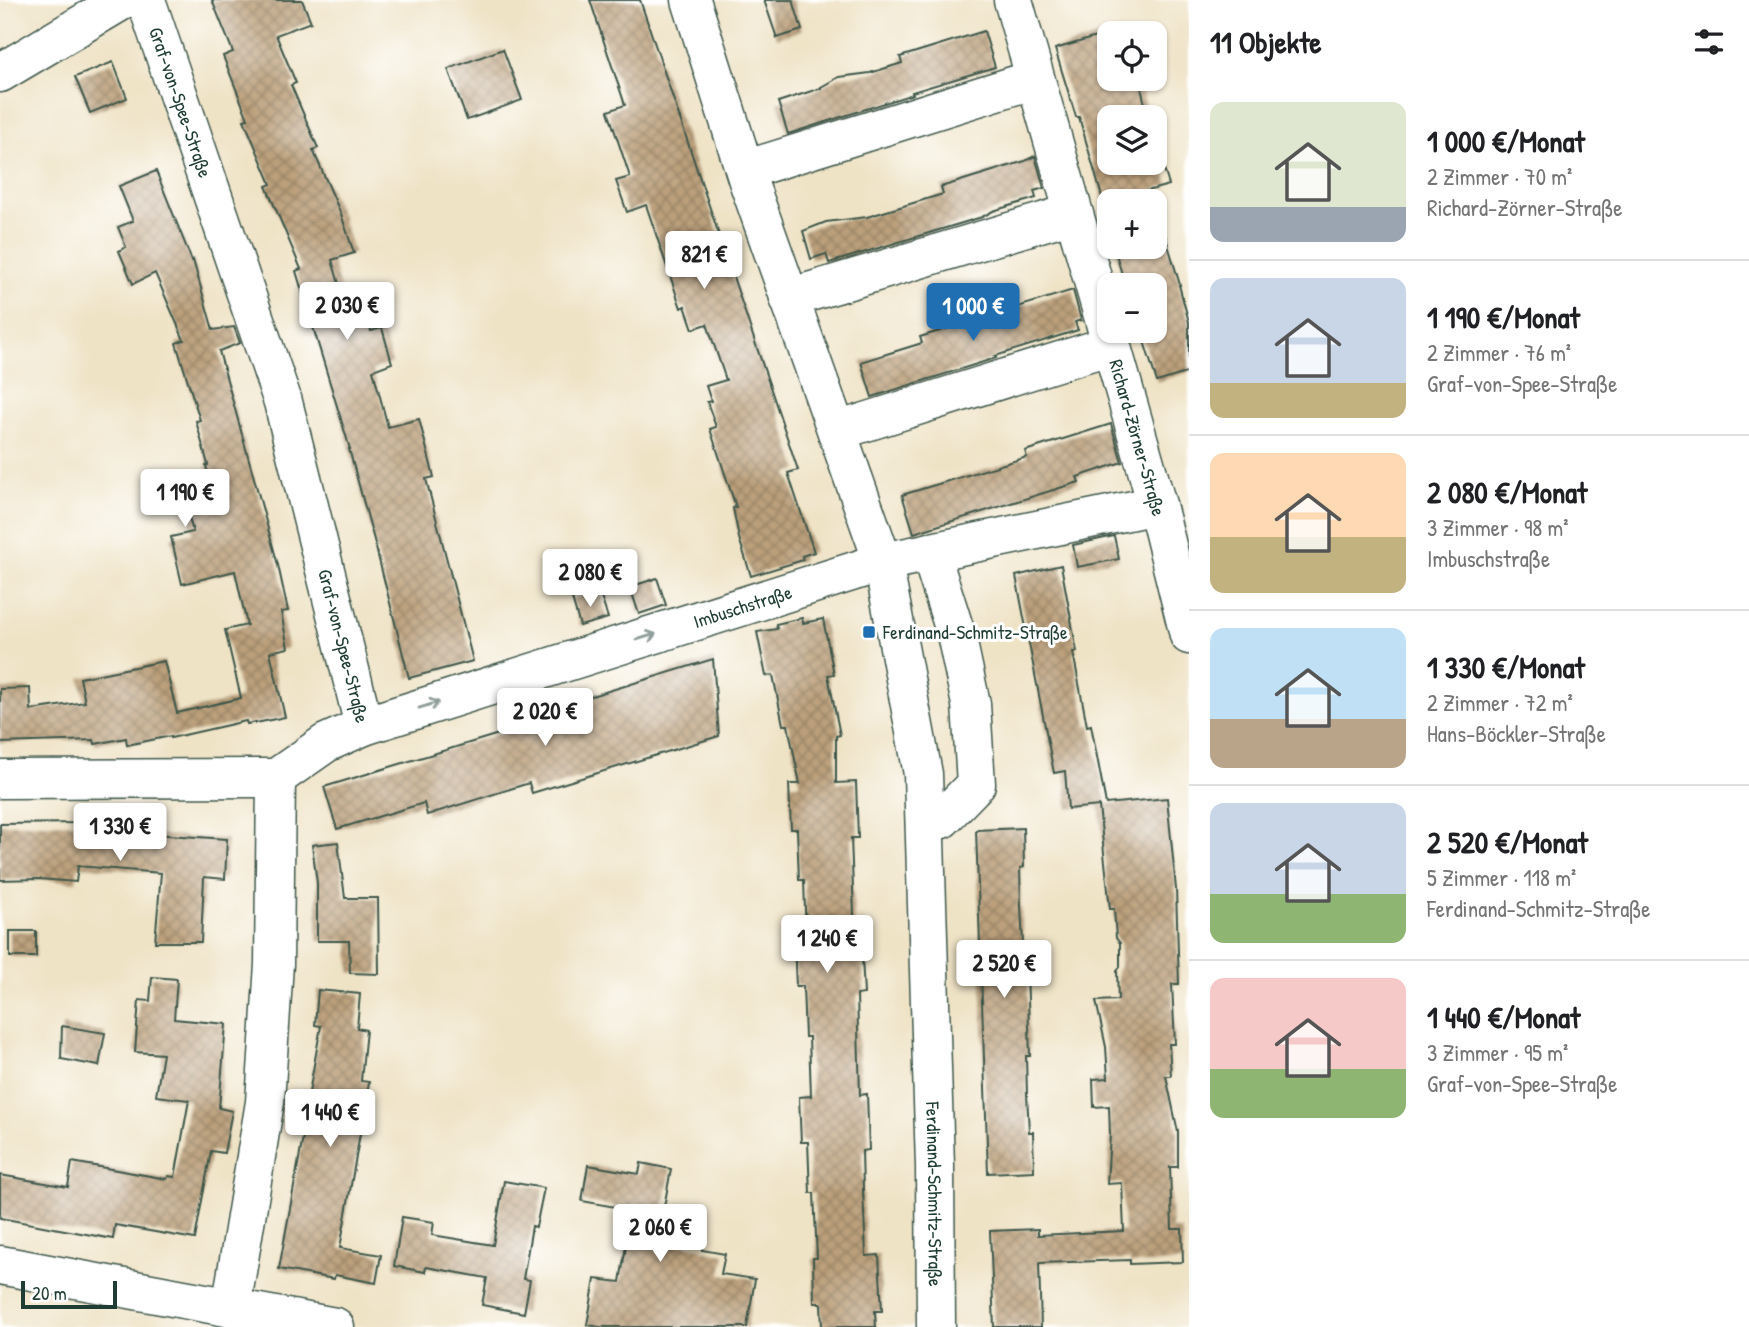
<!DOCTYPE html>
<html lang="de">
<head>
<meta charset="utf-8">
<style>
	:root { --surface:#fff; --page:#f6f6f6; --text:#202124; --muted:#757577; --line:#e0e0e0; --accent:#1f6fb2 }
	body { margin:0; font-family:"Patrick Hand",sans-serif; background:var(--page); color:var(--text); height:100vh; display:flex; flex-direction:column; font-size:26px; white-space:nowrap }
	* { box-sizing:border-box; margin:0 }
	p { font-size:23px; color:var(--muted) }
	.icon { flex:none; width:38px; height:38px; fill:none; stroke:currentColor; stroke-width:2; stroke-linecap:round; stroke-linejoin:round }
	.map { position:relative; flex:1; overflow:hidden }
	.side { display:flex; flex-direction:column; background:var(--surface); width:560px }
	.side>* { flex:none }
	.controls { position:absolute; left:1097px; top:21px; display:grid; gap:14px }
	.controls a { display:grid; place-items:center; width:70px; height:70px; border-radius:14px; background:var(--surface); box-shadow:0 2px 5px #0004; font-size:35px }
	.scale { position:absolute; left:21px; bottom:18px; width:96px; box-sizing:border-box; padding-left:7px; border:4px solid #1f3d34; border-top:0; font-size:19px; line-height:24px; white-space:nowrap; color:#1f3d34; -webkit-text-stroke:5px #fff; paint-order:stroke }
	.price { position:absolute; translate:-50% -60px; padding:0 16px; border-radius:7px; background:#fff; color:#222; font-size:23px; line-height:46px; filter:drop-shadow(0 2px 4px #0008) }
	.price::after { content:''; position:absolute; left:50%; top:42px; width:21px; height:16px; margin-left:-10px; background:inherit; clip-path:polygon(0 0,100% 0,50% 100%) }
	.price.current { background:var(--accent); color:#fff }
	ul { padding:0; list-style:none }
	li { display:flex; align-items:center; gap:21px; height:175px; padding:0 21px }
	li+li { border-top:2px solid var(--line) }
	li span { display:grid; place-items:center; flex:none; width:196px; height:140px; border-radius:14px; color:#555 }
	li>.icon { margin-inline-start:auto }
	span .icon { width:84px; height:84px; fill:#fffc; stroke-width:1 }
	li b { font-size:30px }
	h2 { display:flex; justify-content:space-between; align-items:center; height:84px; padding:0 21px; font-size:30px }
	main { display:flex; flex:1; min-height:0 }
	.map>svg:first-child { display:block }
</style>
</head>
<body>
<main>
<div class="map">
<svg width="1189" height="1327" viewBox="0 0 1189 1327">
	<defs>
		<pattern id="building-cross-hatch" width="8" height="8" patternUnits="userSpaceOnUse" patternTransform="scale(1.75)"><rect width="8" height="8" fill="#bca07b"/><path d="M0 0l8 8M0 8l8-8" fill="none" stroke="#988466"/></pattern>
	</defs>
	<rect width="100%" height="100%" fill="#fff"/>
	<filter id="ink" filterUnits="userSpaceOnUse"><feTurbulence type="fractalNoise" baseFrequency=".0143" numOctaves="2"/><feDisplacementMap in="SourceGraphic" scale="14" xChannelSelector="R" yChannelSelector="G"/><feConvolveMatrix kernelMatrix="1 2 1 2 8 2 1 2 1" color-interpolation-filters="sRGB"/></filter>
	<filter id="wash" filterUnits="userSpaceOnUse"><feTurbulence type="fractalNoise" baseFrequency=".00686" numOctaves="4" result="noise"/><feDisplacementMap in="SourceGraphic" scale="28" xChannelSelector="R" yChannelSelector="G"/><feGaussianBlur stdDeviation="1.57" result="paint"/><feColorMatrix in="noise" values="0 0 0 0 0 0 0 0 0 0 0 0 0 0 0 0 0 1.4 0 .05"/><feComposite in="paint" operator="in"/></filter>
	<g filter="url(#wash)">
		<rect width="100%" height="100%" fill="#efe3c6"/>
		<g id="blocks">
			<g fill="url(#building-cross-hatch)">
				<path d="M 212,0 L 302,0 L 311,22 L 276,35 L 296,83 L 291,85 L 318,148 L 313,150 L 341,214 L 354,253 L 332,260 L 347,311 L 351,309 L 355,322 L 367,317 L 371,331 L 382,328 L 392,363 L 373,370 L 388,427 L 419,419 L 434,477 L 426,479 L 473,661 L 409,678 L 374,540 L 349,449 L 350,449 L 296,271 L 301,269 L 266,186 L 271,184 L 244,120 L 248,119 L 223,56 L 233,52 Z"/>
				<path d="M 590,0 L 640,0 L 798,470 L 788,473 L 814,552 L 802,556 L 803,560 L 751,576 L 739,538 L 733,508 L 736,507 L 710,429 L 716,427 L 707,402 L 711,401 L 706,386 L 726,380 L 707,324 L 693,329 L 685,306 L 681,308 L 646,205 L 627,212 L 616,181 L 630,177 L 608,111 L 625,105 Z"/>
				<path d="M 764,0 L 793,0 L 802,30 L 777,38 Z"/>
				<path d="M 984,31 L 995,67 L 912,92 L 913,94 L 788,134 L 778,102 L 821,88 L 821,87 L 839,77 L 870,73 L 902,63 L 900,57 Z"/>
				<path d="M 1096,37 L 1100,52 L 1110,49 L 1110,79 L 1139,79 L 1148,117 L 1110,117 L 1110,163 L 1155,163 L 1155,140 L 1169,185 L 1110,201 L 1104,204 L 1079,117 L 1076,117 L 1055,49 Z"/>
				<path d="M 503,49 L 522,100 L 467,120 L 448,69 Z"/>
				<path d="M 113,62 L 127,98 L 90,113 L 75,77 Z"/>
				<path d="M 1035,156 L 1044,188 L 1034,191 L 1036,198 L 993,211 L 982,217 L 829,263 L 826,254 L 811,259 L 803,231 L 826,222 L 867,217 L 943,194 L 941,187 L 1025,161 Z"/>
				<path d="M 156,171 L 192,261 L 193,260 L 213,330 L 234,327 L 240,343 L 219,351 L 278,565 L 288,611 L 281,612 L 288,648 L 270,652 L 285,717 L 256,723 L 256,722 L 247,724 L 246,721 L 171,738 L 171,736 L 127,745 L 126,738 L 95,744 L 94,740 L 0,743 L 0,689 L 30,688 L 31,710 L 85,702 L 80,678 L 164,661 L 177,713 L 241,698 L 225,630 L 247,625 L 235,571 L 182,584 L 171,537 L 193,532 L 181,488 L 210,480 L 206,466 L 208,465 L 196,421 L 200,420 L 176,343 L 184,340 L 155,273 L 133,284 L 119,251 L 126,247 L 118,227 L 133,221 L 119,186 Z"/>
				<path d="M 1163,228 L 1180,285 L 1179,285 L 1189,322 L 1189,372 L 1157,382 L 1141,332 L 1155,331 L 1155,285 L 1125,285 L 1114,247 L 1155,247 L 1155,229 Z"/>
				<path d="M 1073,290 L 1081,320 L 1075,322 L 1078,330 L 995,356 L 996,358 L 872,397 L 861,362 L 922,343 L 920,337 Z"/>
				<path d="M 1111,424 L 1122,462 L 1077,477 L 1079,482 L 914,533 L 902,495 L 1027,457 L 1025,451 Z"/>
				<path d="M 1114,536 L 1119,559 L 1077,567 L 1073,545 Z"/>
				<path d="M 1061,565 L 1077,652 L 1073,652 L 1087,726 L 1091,725 L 1106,804 L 1167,798 L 1176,889 L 1179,984 L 1172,984 L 1175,1044 L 1169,1044 L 1171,1076 L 1166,1076 L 1178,1132 L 1178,1167 L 1170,1167 L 1172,1229 L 1182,1229 L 1183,1262 L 1130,1264 L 1130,1260 L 1039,1263 L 1041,1327 L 994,1327 L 990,1231 L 1038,1229 L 1038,1235 L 1124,1231 L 1122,1183 L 1107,1184 L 1110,1135 L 1109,1106 L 1094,1107 L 1093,1079 L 1108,1078 L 1106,1047 L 1096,1001 L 1118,1000 L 1117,971 L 1120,967 L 1120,943 L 1116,938 L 1114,909 L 1110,909 L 1099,806 L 1068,809 L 1065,771 L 1054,773 L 1016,576 Z"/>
				<path d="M 657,578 L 666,605 L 639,614 L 630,587 Z"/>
				<path d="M 599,591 L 608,618 L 580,626 L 572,599 Z"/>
				<path d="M 802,618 L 803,623 L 823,619 L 834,674 L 828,675 L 840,735 L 836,736 L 836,783 L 856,782 L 858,838 L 851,838 L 855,939 L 861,938 L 864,994 L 857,995 L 860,1095 L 867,1094 L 869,1150 L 862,1151 L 863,1190 L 866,1256 L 879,1255 L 882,1311 L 875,1311 L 876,1327 L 822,1327 L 821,1303 L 814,1303 L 813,1258 L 817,1258 L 814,1193 L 810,1193 L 808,1142 L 801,1142 L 799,1097 L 811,1096 L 809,1037 L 805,1037 L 803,986 L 796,986 L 794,941 L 806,940 L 804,880 L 799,880 L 797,829 L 791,829 L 789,784 L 800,784 L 788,725 L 783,725 L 773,675 L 766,676 L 757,632 L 777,629 L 776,624 Z"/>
				<path d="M 713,659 L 719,736 L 532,793 L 529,783 L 427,815 L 424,803 L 337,829 L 324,787 L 512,730 L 510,721 Z"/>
				<path d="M 94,816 L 125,818 L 125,823 L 139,824 L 138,833 L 227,839 L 225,879 L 204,877 L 201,942 L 155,942 L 161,873 L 78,866 L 76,882 L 39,879 L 0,880 L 0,824 L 78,823 L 78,819 L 94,820 Z"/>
				<path d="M 1023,828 L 1024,867 L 1020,868 L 1021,906 L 1023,944 L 1026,943 L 1030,1056 L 1026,1056 L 1027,1094 L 1029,1132 L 1033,1132 L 1034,1171 L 988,1173 L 976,830 Z"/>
				<path d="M 338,842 L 345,898 L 378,898 L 379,974 L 350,973 L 349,941 L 317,941 L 317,883 L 312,845 Z"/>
				<rect x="10" y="931" width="26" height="26"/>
				<path d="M 152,977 L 177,979 L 174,1019 L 226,1024 L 219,1108 L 232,1111 L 224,1153 L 211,1151 L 195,1239 L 115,1225 L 113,1239 L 0,1218 L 0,1175 L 68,1187 L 72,1162 L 167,1179 L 168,1176 L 175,1177 L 189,1100 L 156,1096 L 163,1054 L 135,1052 L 139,1000 L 150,1001 Z"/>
				<path d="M 318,990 L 360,994 L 357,1028 L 366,1030 L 361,1081 L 369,1082 L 340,1248 L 381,1255 L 376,1283 L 335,1275 L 334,1279 L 279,1269 L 309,1104 L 307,1104 L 321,1026 L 315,1025 Z"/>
				<path d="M 62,1026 L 105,1033 L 99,1066 L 61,1059 Z"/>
				<path d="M 641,1163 L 671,1169 L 658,1240 L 702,1248 L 702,1250 L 725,1254 L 721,1274 L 755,1279 L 747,1327 L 600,1327 L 587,1325 L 595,1279 L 620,1282 L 632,1210 L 582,1201 L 588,1165 L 639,1174 Z"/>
				<path d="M 504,1181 L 544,1188 L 536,1227 L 532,1226 L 523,1279 L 530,1280 L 524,1313 L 482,1305 L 487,1278 L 426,1267 L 425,1272 L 394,1266 L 402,1217 L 434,1222 L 432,1235 L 493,1245 Z"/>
			</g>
		</g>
	</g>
	<g filter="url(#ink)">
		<use href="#blocks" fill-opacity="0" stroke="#3e564a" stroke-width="2"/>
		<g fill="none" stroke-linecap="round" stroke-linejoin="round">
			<defs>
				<g id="minor">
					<path id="s1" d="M 146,0 L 283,402 L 364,726 L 326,743 L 276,778 L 274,964 L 265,1102 L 231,1308"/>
					<path id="s2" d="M 691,0 L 748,181 L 883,562 L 923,774 L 935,1166 L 936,1327"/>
					<path id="s3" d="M 1013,0 L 1157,505 L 1189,635"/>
					<path d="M 0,73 L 123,0"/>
					<path d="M 745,170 L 1035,79"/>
					<path d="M 789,298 L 1073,213"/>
					<path d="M 837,431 L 1111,345"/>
					<path id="s4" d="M 364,726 L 883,562 L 1157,505"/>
					<path d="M 0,779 L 276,778"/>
					<path d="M 925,823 L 942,819 L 976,784 L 971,704 L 956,634 L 930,552"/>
					<path d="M 0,1265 L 335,1327"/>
				</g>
			</defs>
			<use href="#minor" stroke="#3e564a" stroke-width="41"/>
			<use href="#minor" stroke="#fff" stroke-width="38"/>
		</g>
		<defs><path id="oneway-shaft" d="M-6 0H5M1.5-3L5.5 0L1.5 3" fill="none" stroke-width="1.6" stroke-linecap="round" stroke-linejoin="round" transform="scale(1.75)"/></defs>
		<g stroke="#8f9e9a">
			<use href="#oneway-shaft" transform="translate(646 637) rotate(-17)"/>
			<use href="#oneway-shaft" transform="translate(429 705) rotate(-17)"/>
		</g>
	</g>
	<rect fill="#1f6fb2" stroke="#fff" stroke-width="2.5" x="862" y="625" width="14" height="14" rx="3.5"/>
	<g text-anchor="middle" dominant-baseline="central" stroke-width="6" stroke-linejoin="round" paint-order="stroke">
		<g font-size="19" fill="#1f3d34" stroke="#fff">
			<text stroke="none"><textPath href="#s1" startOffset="108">Graf-von-Spee-Straße</textPath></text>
			<text stroke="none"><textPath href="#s3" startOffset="455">Richard-Zörner-Straße</textPath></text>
			<text stroke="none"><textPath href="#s4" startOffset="397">Imbuschstraße</textPath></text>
			<text stroke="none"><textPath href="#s1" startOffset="676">Graf-von-Spee-Straße</textPath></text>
			<text stroke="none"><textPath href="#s2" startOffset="1230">Ferdinand-Schmitz-Straße</textPath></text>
		</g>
		<g font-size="19" fill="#1f3d34" stroke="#fff" text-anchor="start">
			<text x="883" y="632">Ferdinand-Schmitz-Straße</text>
		</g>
	</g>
</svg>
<div class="controls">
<a><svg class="icon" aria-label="locate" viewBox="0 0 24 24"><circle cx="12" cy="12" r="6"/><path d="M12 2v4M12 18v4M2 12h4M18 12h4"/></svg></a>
<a><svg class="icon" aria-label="layers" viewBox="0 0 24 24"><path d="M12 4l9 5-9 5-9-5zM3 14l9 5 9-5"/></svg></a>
<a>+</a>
<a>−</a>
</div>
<div class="scale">20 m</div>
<b class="price" style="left:704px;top:291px">821 €</b>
<b class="price" style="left:347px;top:342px">2 030 €</b>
<b class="price current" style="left:973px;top:343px">1 000 €</b>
<b class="price" style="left:185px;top:529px">1 190 €</b>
<b class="price" style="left:590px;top:609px">2 080 €</b>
<b class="price" style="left:545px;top:748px">2 020 €</b>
<b class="price" style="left:120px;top:863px">1 330 €</b>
<b class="price" style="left:827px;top:975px">1 240 €</b>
<b class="price" style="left:1004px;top:1000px">2 520 €</b>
<b class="price" style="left:330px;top:1149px">1 440 €</b>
<b class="price" style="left:660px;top:1264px">2 060 €</b>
</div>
<section class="side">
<h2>11 Objekte<svg class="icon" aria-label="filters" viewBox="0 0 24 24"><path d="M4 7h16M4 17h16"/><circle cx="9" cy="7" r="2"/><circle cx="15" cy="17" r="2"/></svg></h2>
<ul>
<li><span style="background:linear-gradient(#dfe7d0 75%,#9aa5b1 0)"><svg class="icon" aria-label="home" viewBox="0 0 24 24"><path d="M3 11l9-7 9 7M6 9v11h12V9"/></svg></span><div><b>1 000 €/Monat</b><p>2 Zimmer · 70 m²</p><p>Richard-Zörner-Straße</p></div></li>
<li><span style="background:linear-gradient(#c9d6e8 75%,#c2b280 0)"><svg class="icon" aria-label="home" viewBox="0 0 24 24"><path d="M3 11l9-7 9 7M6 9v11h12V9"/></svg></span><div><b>1 190 €/Monat</b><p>2 Zimmer · 76 m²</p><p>Graf-von-Spee-Straße</p></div></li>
<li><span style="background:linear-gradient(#ffd9b3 60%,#c2b280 0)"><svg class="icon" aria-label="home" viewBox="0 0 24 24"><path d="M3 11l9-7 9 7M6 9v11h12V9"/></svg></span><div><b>2 080 €/Monat</b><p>3 Zimmer · 98 m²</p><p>Imbuschstraße</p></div></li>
<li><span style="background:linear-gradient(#bfe0f5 65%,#b9a48a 0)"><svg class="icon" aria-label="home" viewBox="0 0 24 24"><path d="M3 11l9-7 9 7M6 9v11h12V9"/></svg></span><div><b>1 330 €/Monat</b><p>2 Zimmer · 72 m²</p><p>Hans-Böckler-Straße</p></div></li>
<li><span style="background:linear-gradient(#c9d6e8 65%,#8fb573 0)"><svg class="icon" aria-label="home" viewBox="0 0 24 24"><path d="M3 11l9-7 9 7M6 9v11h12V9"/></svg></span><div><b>2 520 €/Monat</b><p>5 Zimmer · 118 m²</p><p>Ferdinand-Schmitz-Straße</p></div></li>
<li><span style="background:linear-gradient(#f6c9c9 65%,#8fb573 0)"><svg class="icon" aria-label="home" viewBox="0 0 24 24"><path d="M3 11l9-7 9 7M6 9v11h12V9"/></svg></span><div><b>1 440 €/Monat</b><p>3 Zimmer · 95 m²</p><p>Graf-von-Spee-Straße</p></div></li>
</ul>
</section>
</main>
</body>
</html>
